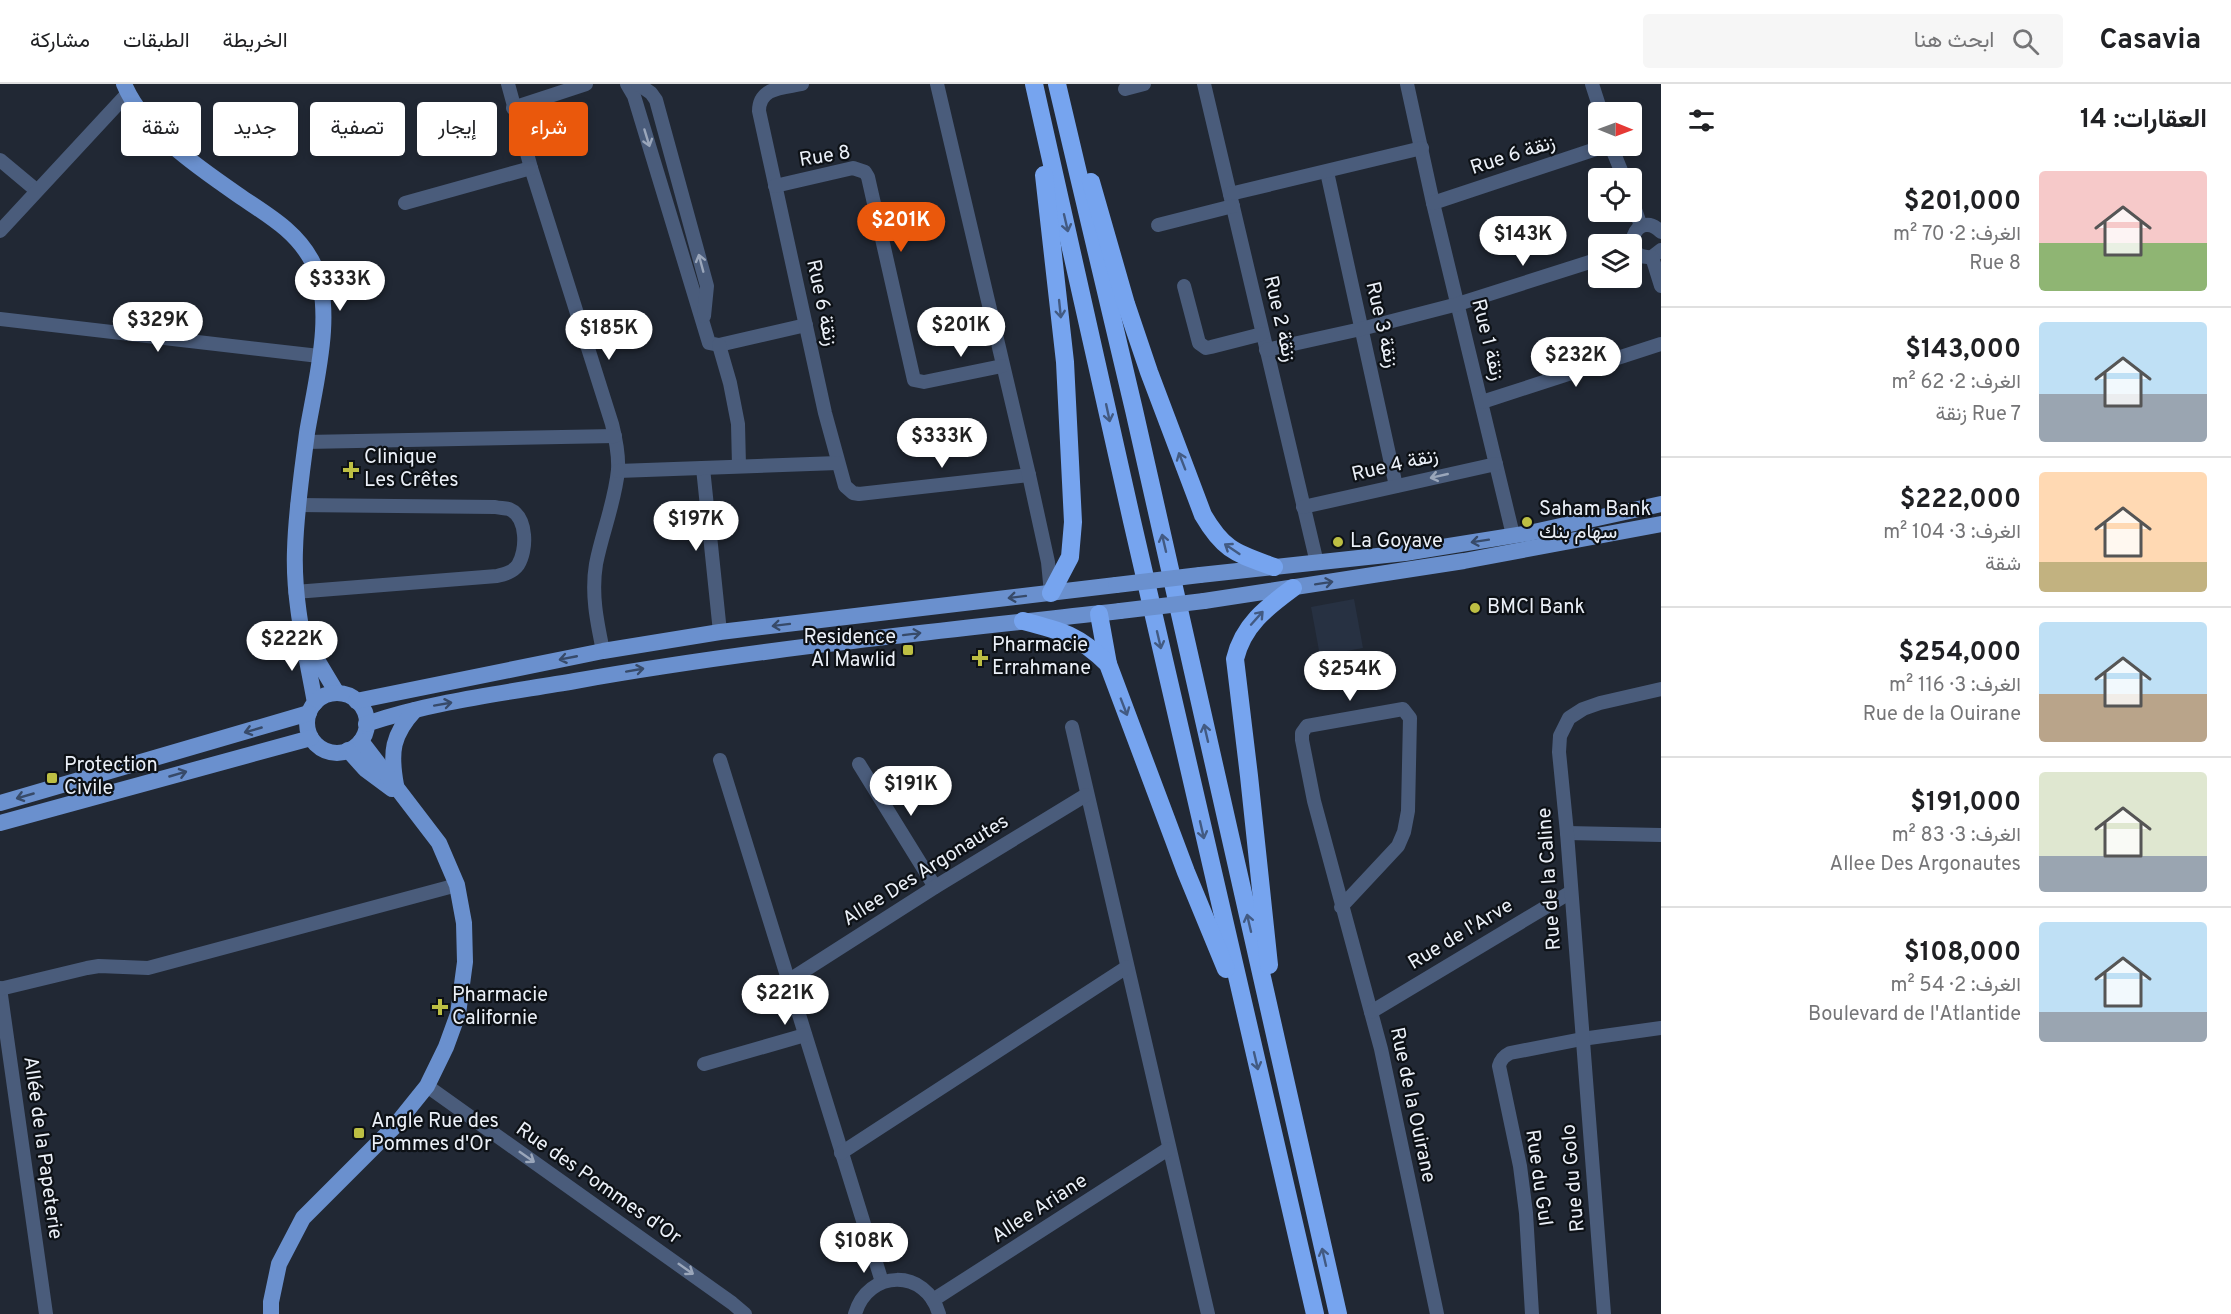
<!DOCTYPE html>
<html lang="ar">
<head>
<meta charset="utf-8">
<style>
	:root { --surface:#fff; --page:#f6f6f6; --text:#202124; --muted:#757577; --line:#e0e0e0; --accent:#ea580c }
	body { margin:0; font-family:Overpass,Vazirmatn,sans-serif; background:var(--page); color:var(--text); direction:rtl; height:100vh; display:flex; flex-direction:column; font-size:22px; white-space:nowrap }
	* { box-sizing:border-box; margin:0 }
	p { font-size:20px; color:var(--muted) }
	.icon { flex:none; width:33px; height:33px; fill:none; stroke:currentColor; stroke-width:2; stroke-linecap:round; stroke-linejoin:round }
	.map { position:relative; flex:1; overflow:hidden; direction:ltr }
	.drawer { display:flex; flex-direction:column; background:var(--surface); width:570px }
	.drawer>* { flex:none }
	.top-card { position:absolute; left:18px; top:18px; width:570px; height:54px; direction:rtl; display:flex; gap:12px }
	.needle { width:39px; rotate:91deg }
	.controls { position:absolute; left:1588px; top:18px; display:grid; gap:12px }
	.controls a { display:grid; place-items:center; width:54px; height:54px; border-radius:6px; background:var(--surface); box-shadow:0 3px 9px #0003; font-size:30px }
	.price { position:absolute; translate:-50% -51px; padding:0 14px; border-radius:21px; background:#fff; color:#222; font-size:20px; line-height:39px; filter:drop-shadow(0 2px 3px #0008) }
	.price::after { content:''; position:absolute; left:50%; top:36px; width:18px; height:14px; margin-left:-9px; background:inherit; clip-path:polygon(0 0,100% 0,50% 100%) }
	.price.on { background:var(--accent); color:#fff }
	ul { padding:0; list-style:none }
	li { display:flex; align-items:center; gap:18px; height:150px; padding:0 24px }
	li+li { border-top:2px solid var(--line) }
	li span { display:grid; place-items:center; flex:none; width:168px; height:120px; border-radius:6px; color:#555 }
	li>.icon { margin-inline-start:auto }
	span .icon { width:72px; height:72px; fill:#fffc; stroke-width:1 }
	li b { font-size:26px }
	h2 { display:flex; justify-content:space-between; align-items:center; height:72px; padding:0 24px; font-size:26px }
	.tag { padding:0 21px; border-radius:6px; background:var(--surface); box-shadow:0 3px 9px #0003; font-size:21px; line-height:54px }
	.tag.on { background:var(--accent); color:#fff }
	header { display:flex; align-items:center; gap:36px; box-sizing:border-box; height:84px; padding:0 30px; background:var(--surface); border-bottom:2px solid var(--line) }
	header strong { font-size:28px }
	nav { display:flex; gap:33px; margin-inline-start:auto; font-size:21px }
	.search { width:420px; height:54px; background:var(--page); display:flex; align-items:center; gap:15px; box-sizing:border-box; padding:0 21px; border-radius:6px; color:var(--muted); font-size:22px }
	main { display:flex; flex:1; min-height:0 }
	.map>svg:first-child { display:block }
</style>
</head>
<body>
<header>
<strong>Casavia</strong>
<div class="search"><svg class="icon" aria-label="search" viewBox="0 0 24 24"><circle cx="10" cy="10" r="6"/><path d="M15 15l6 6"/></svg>ابحث هنا</div>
<nav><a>الخريطة</a><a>الطبقات</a><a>مشاركة</a></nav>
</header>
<main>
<section class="drawer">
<h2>العقارات: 14<svg class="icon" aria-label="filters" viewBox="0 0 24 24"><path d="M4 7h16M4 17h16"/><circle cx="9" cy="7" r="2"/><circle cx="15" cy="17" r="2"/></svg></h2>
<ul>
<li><span style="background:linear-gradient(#f6c9c9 60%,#8fb573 0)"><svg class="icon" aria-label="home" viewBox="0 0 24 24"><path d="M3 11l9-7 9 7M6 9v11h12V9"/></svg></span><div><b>$201,000</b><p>الغرف: 2 · 70 m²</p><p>Rue 8</p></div></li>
<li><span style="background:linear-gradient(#bfe0f5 60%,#9aa5b1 0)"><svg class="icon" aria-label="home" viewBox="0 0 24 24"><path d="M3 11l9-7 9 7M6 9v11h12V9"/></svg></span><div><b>$143,000</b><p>الغرف: 2 · 62 m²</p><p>Rue 7 زنقة</p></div></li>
<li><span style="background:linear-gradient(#ffd9b3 75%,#c2b280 0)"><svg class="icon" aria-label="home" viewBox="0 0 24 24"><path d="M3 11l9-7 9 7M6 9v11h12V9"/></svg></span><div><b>$222,000</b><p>الغرف: 3 · 104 m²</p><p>شقة</p></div></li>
<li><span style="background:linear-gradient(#bfe0f5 60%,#b9a48a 0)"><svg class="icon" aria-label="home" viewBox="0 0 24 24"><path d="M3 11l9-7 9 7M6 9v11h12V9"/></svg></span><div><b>$254,000</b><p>الغرف: 3 · 116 m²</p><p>Rue de la Ouirane</p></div></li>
<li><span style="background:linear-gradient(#dfe7d0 70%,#9aa5b1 0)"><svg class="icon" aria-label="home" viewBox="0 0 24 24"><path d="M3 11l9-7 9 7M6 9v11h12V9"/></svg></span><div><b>$191,000</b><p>الغرف: 3 · 83 m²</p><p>Allee Des Argonautes</p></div></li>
<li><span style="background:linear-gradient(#bfe0f5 75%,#9aa5b1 0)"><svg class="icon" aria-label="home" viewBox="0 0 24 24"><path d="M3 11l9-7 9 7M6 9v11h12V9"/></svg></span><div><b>$108,000</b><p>الغرف: 2 · 54 m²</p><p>Boulevard de l'Atlantide</p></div></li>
</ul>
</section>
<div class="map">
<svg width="1661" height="1230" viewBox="0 0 1661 1230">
	<rect width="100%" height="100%" fill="#212834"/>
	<path fill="#273142" d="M 1354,515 L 1363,564 L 1320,572 L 1311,523 Z"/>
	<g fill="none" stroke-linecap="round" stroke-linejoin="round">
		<g stroke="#4a5c7b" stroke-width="14">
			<path d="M 508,0 L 531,84 L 612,340 C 616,356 619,370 618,386 C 615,418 602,449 596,480 C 591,510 597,538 603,567"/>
			<path d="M 627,0 L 634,12 L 709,259 L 719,261 L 806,241"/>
			<path d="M 638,0 L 651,9 L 656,16 L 707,202 L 704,232"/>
			<path d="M 802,0 C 783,4 759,3 759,27 L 825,329 L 845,402 L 853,409 L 859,410 L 1029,391"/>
			<path d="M 937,0 L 1029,391 L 1048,478 L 1051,509"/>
			<path d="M 1204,0 L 1317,479"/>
			<path d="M 1407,0 L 1433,119 L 1513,451"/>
			<path d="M 1592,0 L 1601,28"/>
			<path d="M 1125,5 L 1144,0"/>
			<path d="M 513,24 L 586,0"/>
			<path d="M 1611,62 L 1624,94"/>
			<path d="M 0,76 L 36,106"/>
			<path d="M 1327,88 L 1396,402"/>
			<path d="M 775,102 L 853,84 L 865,88 L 868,93 L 914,296 L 924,298 L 1002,282"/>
			<path d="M 1230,110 L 1422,64"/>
			<path d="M 1632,117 L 1641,142"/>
			<path d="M 405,119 L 531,84"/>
			<path d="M 1433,119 L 1605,62"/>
			<path d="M 1158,141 L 1233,122"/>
			<path d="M 0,147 L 128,9"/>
			<path d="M 1661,148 C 1636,122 1616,176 1652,173 L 1661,166"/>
			<path d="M 1652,173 L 1661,202"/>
			<path d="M 1184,202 L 1199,259 L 1206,264 L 1211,263 L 1262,250"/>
			<path d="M 0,235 L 319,272"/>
			<path d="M 719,261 L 730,299 L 738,340 L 739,382"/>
			<path d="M 1266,266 L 1361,245 L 1458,220 L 1599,175"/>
			<path d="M 1482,318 L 1661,260"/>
			<path d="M 306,358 L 615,352"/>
			<path d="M 703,384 L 720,548"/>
			<path d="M 618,387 L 838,379"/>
			<path d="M 1303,423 L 1496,380"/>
			<path d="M 295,508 L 497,492 C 505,490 513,488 518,481 C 527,467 528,433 509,425 C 505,424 499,424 495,423 L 297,421"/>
			<path d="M 1072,643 L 1208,1230"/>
			<path d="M 720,676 L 882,1198"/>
			<path d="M 859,680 L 935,803"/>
			<path d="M 1567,749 L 1661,751"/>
			<path d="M 1341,823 L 1398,762 L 1404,748 L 1408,727 L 1410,634 L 1403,625 L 1307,642 L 1302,649 L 1302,656 L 1314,717 L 1381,965 L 1437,1230"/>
			<path d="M 788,897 L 935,803 L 1086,711"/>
			<path d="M 0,904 L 46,1230"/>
			<path d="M 0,905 L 87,884 L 99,882 L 148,884 L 457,801"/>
			<path d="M 1371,928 L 1571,808"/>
			<path d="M 704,980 L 805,951"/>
			<path d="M 427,1002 L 732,1219 L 745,1230"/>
			<path d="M 841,1069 L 1127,883"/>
			<path d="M 933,1216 L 1168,1065"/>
			<path d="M 855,1230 C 868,1185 926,1184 939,1230"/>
			<path d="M 1532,1230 L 1526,1129 L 1520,1082 L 1499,982 C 1501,975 1504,972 1510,969 L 1582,955 L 1661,944"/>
			<path d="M 1604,1230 L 1567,749 L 1559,668 L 1560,652 L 1569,634 L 1583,625 L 1600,619 L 1661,605"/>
		</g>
		<g stroke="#6a90ce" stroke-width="16">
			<path d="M 124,0 C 144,48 202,86 244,115 C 271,133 298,149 313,179 C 336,225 315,300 307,349 C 302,388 296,427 295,466 C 293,518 306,568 315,619"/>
			<path d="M 1200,491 L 1405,469 L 1529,449 L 1661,420"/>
			<path d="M 1204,517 L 1464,477 L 1661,440"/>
			<path d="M 310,564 L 337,609"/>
			<circle cx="337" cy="639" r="30"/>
			<path d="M 356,617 L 603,567 L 720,548 L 1116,501"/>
			<path d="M 366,640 C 434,617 505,609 575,597 C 756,565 938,547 1120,527"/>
			<path d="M 348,666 L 365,685 L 392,705"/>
			<path d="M 396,701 C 390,668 392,651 415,626"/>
			<path d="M 0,719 L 309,629"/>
			<path d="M 0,739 L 311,654"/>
			<path d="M 271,1230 L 271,1218 L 279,1180 L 303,1134 L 394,1043 L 427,1002 L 446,963 L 458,930 L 465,878 L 464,839 L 457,801 L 439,759 L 361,657"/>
		</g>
		<g stroke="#76a4ef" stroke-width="18">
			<path d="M 1034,0 L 1132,437 L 1315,1230"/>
			<path d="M 1057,0 L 1134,326 L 1338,1230"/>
			<path d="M 1044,91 L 1065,278 L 1073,438 L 1070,473 L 1051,509"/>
			<path d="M 1091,98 L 1126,220 L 1149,288 L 1203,431 C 1224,467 1236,469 1274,483"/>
			<path d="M 1099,530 L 1108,580"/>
			<path d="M 1023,537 C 1062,547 1078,551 1108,580 L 1186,788 L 1226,885"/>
			<path d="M 1269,881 L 1249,692 L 1235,575 C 1243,541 1266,524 1293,504"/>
		</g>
		<g stroke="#6a90ce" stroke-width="16">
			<path d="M 1116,501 L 1200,491"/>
			<path d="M 1120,527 L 1204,517"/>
		</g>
	</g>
	<defs><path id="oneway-shaft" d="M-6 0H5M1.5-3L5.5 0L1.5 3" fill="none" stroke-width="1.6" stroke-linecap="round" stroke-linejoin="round" transform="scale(1.5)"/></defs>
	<g stroke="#9aa6ba">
		<use href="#oneway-shaft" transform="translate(647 54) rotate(73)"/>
		<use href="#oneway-shaft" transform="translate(701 179) rotate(-105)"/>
		<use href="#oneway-shaft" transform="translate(1439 392) rotate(167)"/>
		<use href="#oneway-shaft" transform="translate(527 1073) rotate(35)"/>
		<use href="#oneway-shaft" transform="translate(686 1185) rotate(35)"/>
	</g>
	<g stroke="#425a82">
		<use href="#oneway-shaft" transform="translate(1066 139) rotate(77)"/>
		<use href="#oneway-shaft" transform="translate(1060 225) rotate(84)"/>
		<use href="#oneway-shaft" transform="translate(1108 329) rotate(78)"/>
		<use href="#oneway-shaft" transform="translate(1182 377) rotate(-111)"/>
		<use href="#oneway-shaft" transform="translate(1164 459) rotate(-103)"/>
		<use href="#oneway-shaft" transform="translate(1232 465) rotate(-146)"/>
		<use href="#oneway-shaft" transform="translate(1257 534) rotate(-48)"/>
		<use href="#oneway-shaft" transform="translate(1159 556) rotate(77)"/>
		<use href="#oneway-shaft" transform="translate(1124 623) rotate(69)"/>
		<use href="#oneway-shaft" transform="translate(1206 649) rotate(-103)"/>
		<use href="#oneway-shaft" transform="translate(1202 746) rotate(77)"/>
		<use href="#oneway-shaft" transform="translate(1249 839) rotate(-103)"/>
		<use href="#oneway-shaft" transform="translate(1256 977) rotate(77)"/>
		<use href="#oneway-shaft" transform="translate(1324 1173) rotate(-103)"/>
	</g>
	<g stroke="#374a69">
		<use href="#oneway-shaft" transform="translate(1480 457) rotate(171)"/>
		<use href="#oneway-shaft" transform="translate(1324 499) rotate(-9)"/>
		<use href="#oneway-shaft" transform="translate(1017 513) rotate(173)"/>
		<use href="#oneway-shaft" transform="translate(781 541) rotate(173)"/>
		<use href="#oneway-shaft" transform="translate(912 550) rotate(-7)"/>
		<use href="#oneway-shaft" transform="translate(568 574) rotate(169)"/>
		<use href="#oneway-shaft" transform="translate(635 586) rotate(-10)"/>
		<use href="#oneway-shaft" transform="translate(443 620) rotate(-10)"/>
		<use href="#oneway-shaft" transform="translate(253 646) rotate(164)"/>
		<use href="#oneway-shaft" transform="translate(178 690) rotate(-16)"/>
		<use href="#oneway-shaft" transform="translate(25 712) rotate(164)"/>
	</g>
	<g fill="#bdbf43" stroke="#0d1116" stroke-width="2">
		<path d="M348 377h6v6h6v6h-6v6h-6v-6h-6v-6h6z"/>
		<circle cx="1527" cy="438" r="6"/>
		<circle cx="1338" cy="458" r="6"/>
		<circle cx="1475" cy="524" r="6"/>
		<rect x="902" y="560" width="12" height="12" rx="3"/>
		<path d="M977 565h6v6h6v6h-6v6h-6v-6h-6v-6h6z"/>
		<rect x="46" y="688" width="12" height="12" rx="3"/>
		<path d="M437 914h6v6h6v6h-6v6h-6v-6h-6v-6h6z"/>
		<rect x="353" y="1043" width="12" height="12" rx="3"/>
	</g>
	<g text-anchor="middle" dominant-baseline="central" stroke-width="4.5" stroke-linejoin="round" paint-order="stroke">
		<g font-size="20" fill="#ebf0f8" stroke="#0d1116">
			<text transform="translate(1513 72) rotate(-18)">Rue 6 زنقة</text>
			<text transform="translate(825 73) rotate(-9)">Rue 8</text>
			<text transform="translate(821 219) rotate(78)">Rue 6 زنقة</text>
			<text transform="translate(1279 235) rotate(77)">Rue 2 زنقة</text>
			<text transform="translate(1381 241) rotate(77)">Rue 3 زنقة</text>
			<text transform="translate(1487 256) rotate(76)">Rue 1 زنقة</text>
			<text transform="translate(1395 382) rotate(-13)">Rue 4 زنقة</text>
			<text transform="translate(926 787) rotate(-32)">Allee Des Argonautes</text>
			<text transform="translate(1550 795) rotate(-94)">Rue de la Caline</text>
			<text transform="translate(1461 851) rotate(-31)">Rue de l'Arve</text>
			<text transform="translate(1412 1021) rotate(78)">Rue de la Ouirane</text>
			<text transform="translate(42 1064) rotate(82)">Allée de la Papeterie</text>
			<text transform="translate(1538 1094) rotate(82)">Rue du Gul</text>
			<text transform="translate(1574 1094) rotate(-95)">Rue du Golo</text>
			<text transform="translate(598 1100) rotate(35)">Rue des Pommes d'Or</text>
			<text transform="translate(1040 1125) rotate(-33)">Allee Ariane</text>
		</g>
		<g font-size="20" fill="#ebf0f8" stroke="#0d1116" text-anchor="start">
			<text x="364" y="374">Clinique<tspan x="364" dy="23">Les Crêtes</tspan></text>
			<text x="1539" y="426">Saham Bank<tspan x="1539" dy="23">سهام بنك</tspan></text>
			<text x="1350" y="458">La Goyave</text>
			<text x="1487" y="524">BMCI Bank</text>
			<text x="896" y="554" text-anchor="end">Residence<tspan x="896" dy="23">Al Mawlid</tspan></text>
			<text x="992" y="562">Pharmacie<tspan x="992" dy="23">Errahmane</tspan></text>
			<text x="64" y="682">Protection<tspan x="64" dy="23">Civile</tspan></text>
			<text x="452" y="912">Pharmacie<tspan x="452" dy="23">Californie</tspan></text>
			<text x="371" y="1038">Angle Rue des<tspan x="371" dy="23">Pommes d'Or</tspan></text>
		</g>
	</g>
</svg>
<div class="controls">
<a><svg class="needle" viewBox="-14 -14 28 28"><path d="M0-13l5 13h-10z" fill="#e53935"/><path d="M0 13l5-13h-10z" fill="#757577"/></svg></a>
<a><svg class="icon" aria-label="locate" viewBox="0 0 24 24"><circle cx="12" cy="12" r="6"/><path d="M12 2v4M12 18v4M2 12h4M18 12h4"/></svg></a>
<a><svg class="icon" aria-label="layers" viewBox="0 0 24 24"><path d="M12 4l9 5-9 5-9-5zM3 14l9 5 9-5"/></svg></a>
</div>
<b class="price on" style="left:901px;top:169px">$201K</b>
<b class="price" style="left:1523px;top:183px">$143K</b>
<b class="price" style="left:340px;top:228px">$333K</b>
<b class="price" style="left:158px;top:269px">$329K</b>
<b class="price" style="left:961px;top:274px">$201K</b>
<b class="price" style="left:609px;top:277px">$185K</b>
<b class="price" style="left:1576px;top:304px">$232K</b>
<b class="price" style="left:942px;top:385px">$333K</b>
<b class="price" style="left:696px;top:468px">$197K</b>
<b class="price" style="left:292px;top:588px">$222K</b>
<b class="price" style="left:1350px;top:618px">$254K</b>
<b class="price" style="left:911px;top:733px">$191K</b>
<b class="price" style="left:785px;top:942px">$221K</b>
<b class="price" style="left:864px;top:1190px">$108K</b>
<div class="top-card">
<a class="tag on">شراء</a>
<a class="tag">إيجار</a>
<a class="tag">تصفية</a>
<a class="tag">جديد</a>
<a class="tag">شقة</a>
</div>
</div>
</main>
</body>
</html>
